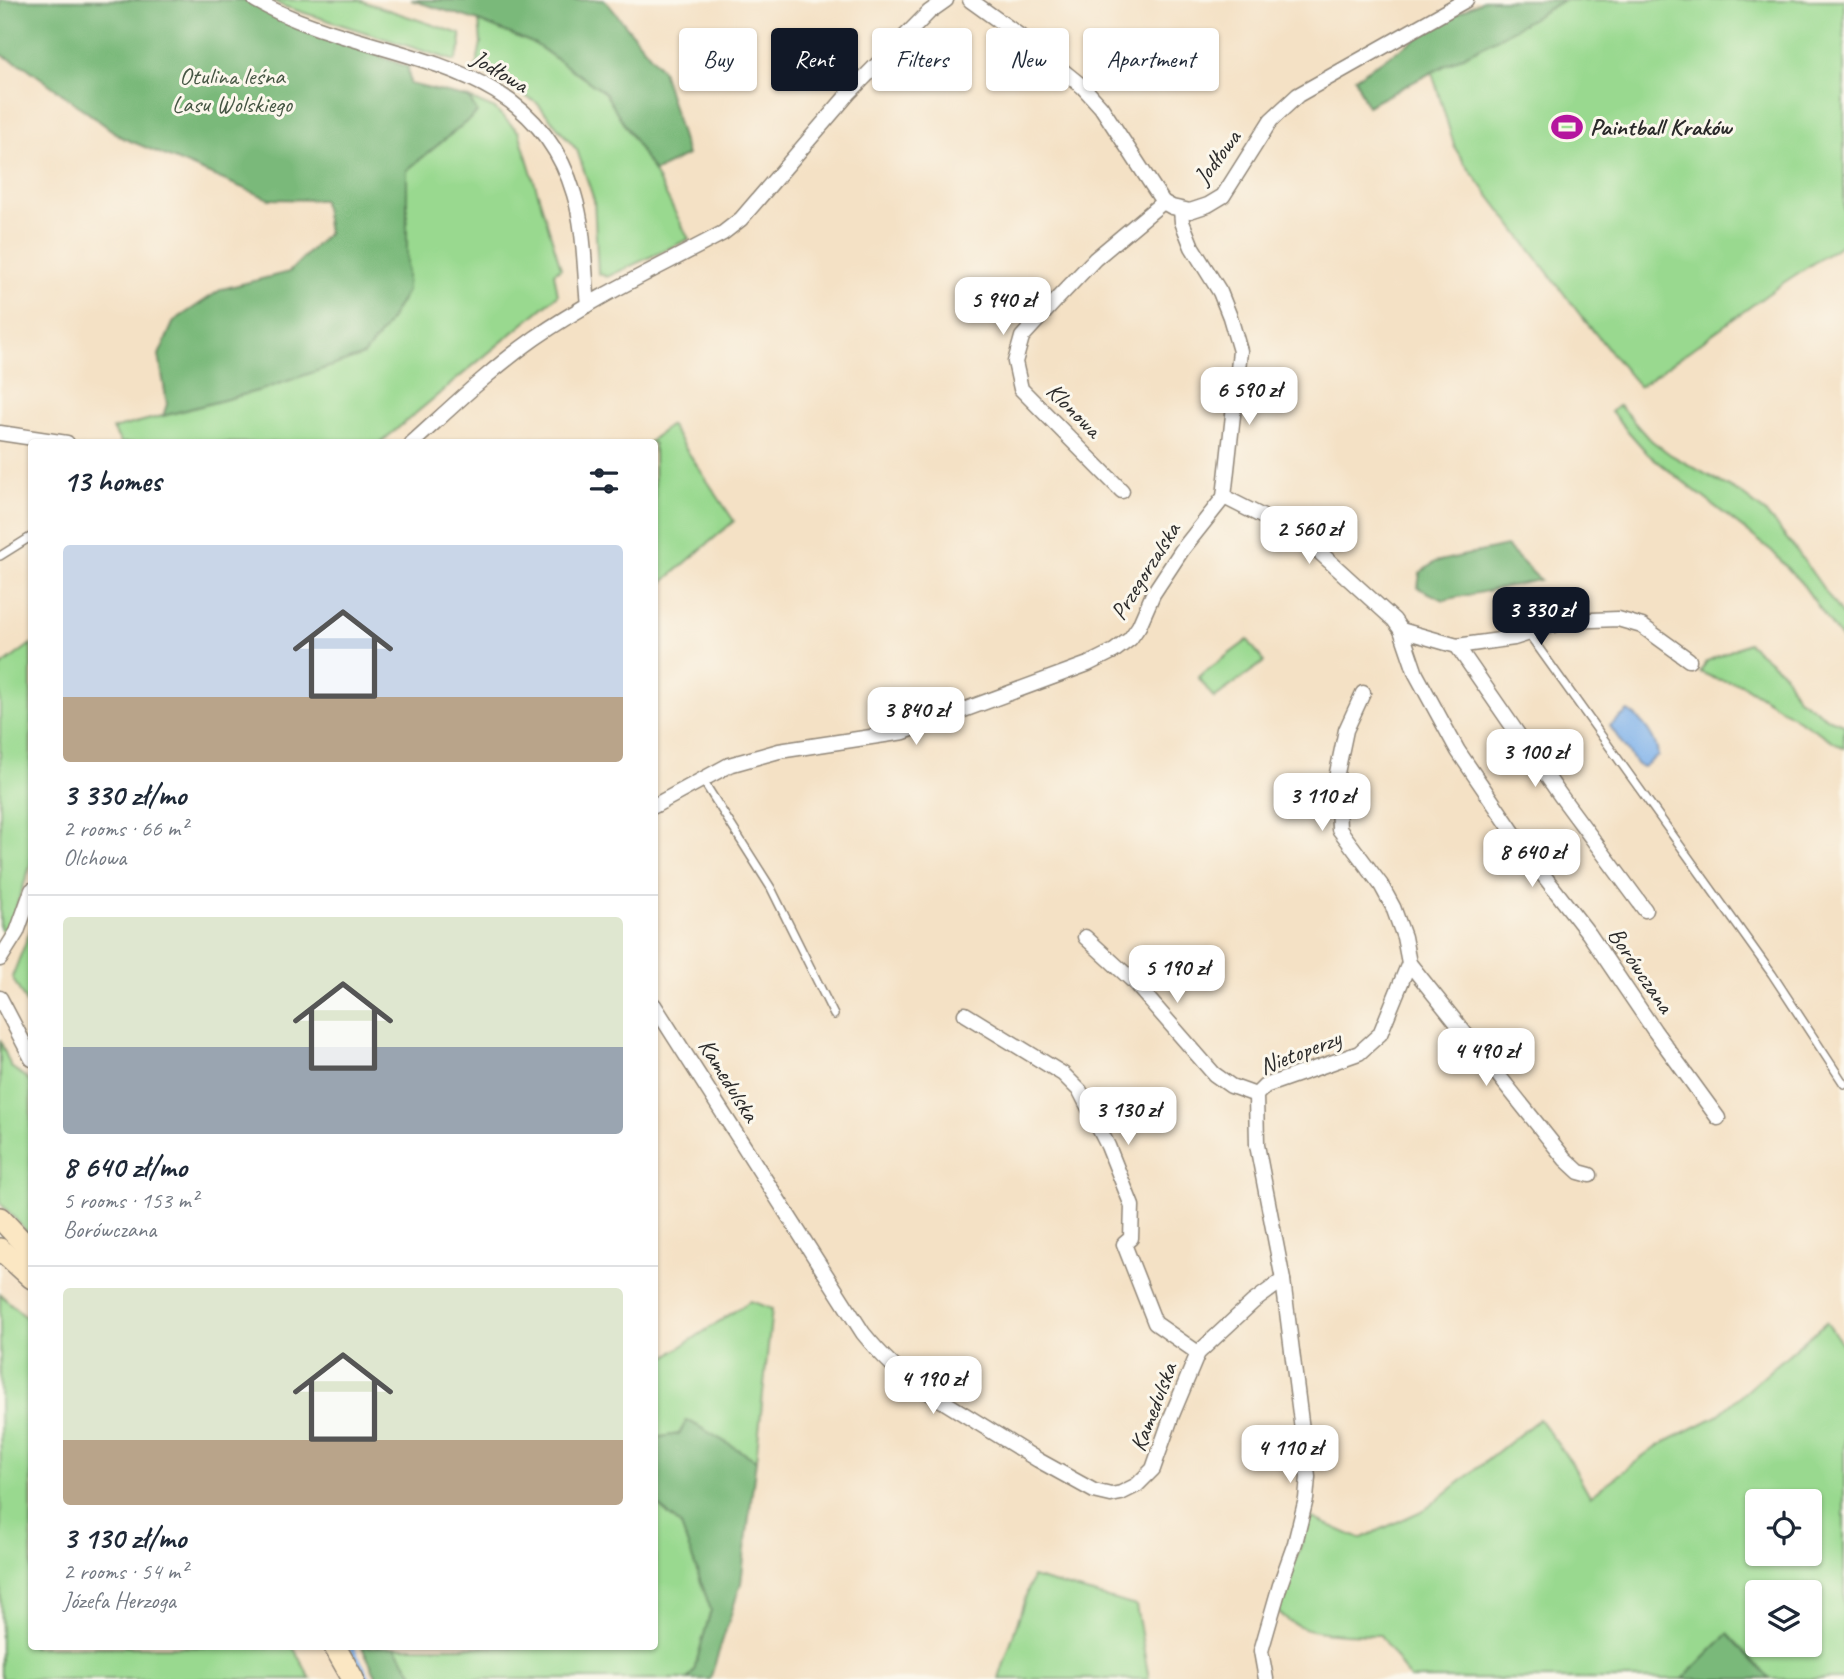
<!DOCTYPE html>
<html lang="en">
<head>
<meta charset="utf-8">
<style>
	:root { --surface:#fff; --page:#f2f2f3; --text:#1f2937; --muted:#747a83; --line:#e0e1e3; --accent:#111827 }
	body { margin:0; font-family:Caveat,sans-serif; background:var(--page); color:var(--text); height:100vh; display:flex; flex-direction:column; font-size:26px; white-space:nowrap }
	* { box-sizing:border-box; margin:0 }
	p { font-size:23px; color:var(--muted) }
	.icon { flex:none; width:38px; height:38px; fill:none; stroke:currentColor; stroke-width:2; stroke-linecap:round; stroke-linejoin:round }
	.map { position:relative; flex:1; overflow:hidden }
	.details { position:absolute; left:28px; top:439px; width:630px; height:1211px; display:flex; flex-direction:column; background:var(--surface); border-radius:7px; box-shadow:0 2px 5px #0004 }
	.details>* { flex:none }
	.top-card { position:absolute; left:679px; top:28px; width:665px; height:63px; display:flex; gap:14px }
	.tools { position:absolute; left:1745px; top:1489px; display:grid; gap:14px }
	.tools a { display:grid; place-items:center; width:77px; height:77px; border-radius:7px; background:var(--surface); box-shadow:0 2px 5px #0004; font-size:35px }
	.price { position:absolute; translate:-50% -60px; padding:0 16px; border-radius:14px; background:#fff; color:#222; font-size:23px; line-height:46px; filter:drop-shadow(0 2px 4px #0008) }
	.price::after { content:''; position:absolute; left:50%; top:42px; width:21px; height:16px; margin-left:-10px; background:inherit; clip-path:polygon(0 0,100% 0,50% 100%) }
	.price.current { background:var(--accent); color:#fff }
	ul { padding:0; list-style:none }
	li { display:grid; align-content:center; gap:14px; height:371px; padding:0 35px }
	li+li { border-top:2px solid var(--line) }
	li span { display:grid; place-items:center; height:217px; border-radius:7px; color:#555 }
	li>.icon { margin-inline-start:auto }
	span .icon { width:126px; height:126px; fill:#fffc; stroke-width:1 }
	li b { font-size:30px }
	h2 { display:flex; justify-content:space-between; align-items:center; height:84px; padding:0 35px; font-size:30px }
	.pill { padding:0 24px; border-radius:7px; background:var(--surface); box-shadow:0 2px 5px #0004; font-size:24px; line-height:63px }
	.pill.current { background:var(--accent); color:#fff }
	.map>svg:first-child { display:block }
</style>
</head>
<body>
<div class="map">
<svg width="1844" height="1679" viewBox="0 0 1844 1679">
	<rect width="100%" height="100%" fill="#fbf7ec"/>
	<filter id="ink" filterUnits="userSpaceOnUse"><feTurbulence type="fractalNoise" baseFrequency=".0143" numOctaves="2"/><feDisplacementMap in="SourceGraphic" scale="14" xChannelSelector="R" yChannelSelector="G"/><feConvolveMatrix kernelMatrix="1 2 1 2 8 2 1 2 1" color-interpolation-filters="sRGB"/></filter>
	<filter id="wash" filterUnits="userSpaceOnUse"><feTurbulence type="fractalNoise" baseFrequency=".00686" numOctaves="4" result="noise"/><feDisplacementMap in="SourceGraphic" scale="28" xChannelSelector="R" yChannelSelector="G"/><feGaussianBlur stdDeviation="1.57" result="paint"/><feColorMatrix in="noise" values="0 0 0 0 0 0 0 0 0 0 0 0 0 0 0 0 0 1.4 0 .05"/><feComposite in="paint" operator="in"/></filter>
	<g filter="url(#wash)">
		<rect width="100%" height="100%" fill="#f4e1c5"/>
		<g fill="#99d98f" stroke="#62825d" stroke-width="2" fill-rule="evenodd">
			<path d="M 272,0 L 359,0 L 460,34 L 461,47 L 455,61 L 283,6 Z"/>
			<path d="M 1564,0 L 1844,0 L 1844,243 L 1783,283 L 1639,387 L 1581,316 L 1465,164 L 1455,148 L 1432,72 Z"/>
			<path d="M 479,21 L 535,44 L 605,93 L 654,172 L 689,239 L 607,277 L 598,273 L 594,200 L 577,150 L 537,103 L 476,68 L 481,43 Z"/>
			<path d="M 469,98 L 495,109 L 519,132 L 561,268 L 554,273 L 558,295 L 380,443 L 121,443 L 113,429 L 261,390 L 364,355 L 385,328 L 407,291 L 407,170 L 477,113 Z"/>
			<path d="M 1619,405 L 1648,438 L 1671,455 L 1740,493 L 1766,513 L 1797,551 L 1844,618 L 1844,643 L 1803,585 L 1772,551 L 1648,454 L 1611,412 Z"/>
			<path d="M 670,425 L 734,521 L 655,589 L 654,443 L 648,443 Z"/>
			<path d="M 1248,640 L 1264,662 L 1214,698 L 1198,677 Z"/>
			<path d="M 1748,643 L 1784,673 L 1797,697 L 1827,718 L 1844,724 L 1844,748 L 1741,684 L 1716,679 L 1700,672 L 1707,661 Z"/>
			<path d="M 31,644 L 31,864 L 14,913 L 5,932 L 0,928 L 0,667 Z"/>
			<path d="M 31,929 L 32,1012 L 31,1012 L 12,977 Z"/>
			<path d="M 0,1040 L 11,1067 L 28,1079 L 31,1085 L 31,1236 L 0,1203 Z"/>
			<path d="M 0,1294 L 31,1322 L 32,1647 L 293,1647 L 311,1679 L 1,1679 Z"/>
			<path d="M 750,1301 L 772,1309 L 756,1460 L 688,1420 L 679,1434 L 655,1438 L 655,1364 Z"/>
			<path d="M 1826,1322 L 1844,1346 L 1844,1679 L 1770,1679 L 1728,1634 L 1683,1679 L 1410,1679 L 1380,1635 C 1350,1634 1296,1637 1277,1610 L 1311,1517 L 1360,1539 L 1426,1509 L 1539,1419 L 1571,1462 L 1590,1496 L 1659,1445 L 1717,1416 ZM 1757,1502 L 1810,1502 L 1810,1554 L 1757,1554 ZM 1757,1592 L 1810,1592 L 1810,1645 L 1757,1645 Z"/>
			<path d="M 655,1502 L 681,1526 L 711,1610 L 694,1671 L 688,1679 L 416,1679 L 394,1647 L 654,1647 Z"/>
			<path d="M 1032,1577 L 1136,1606 L 1149,1679 L 999,1679 Z"/>
		</g>
		<g fill="#7ab97a" stroke="#527252" stroke-width="2">
			<path d="M 0,0 L 248,0 L 292,22 L 408,67 L 410,84 L 469,98 L 477,113 L 407,170 L 407,291 L 385,328 L 364,355 L 261,390 L 163,416 L 167,404 L 159,355 L 174,321 L 222,289 L 289,272 L 328,233 L 323,200 L 269,199 L 121,137 L 26,67 L 0,54 Z"/>
			<path d="M 411,0 L 605,0 L 662,70 L 687,155 L 654,172 L 605,93 L 535,44 L 479,21 Z"/>
			<path d="M 1483,0 L 1564,0 L 1496,39 L 1367,106 L 1355,78 L 1445,20 Z"/>
			<path d="M 1506,546 L 1540,580 L 1444,600 L 1418,588 L 1420,573 L 1435,562 Z"/>
			<path d="M 687,1420 L 756,1460 L 741,1583 L 710,1679 L 688,1679 L 694,1671 L 711,1610 L 681,1526 L 655,1502 L 655,1438 L 679,1434 Z"/>
			<path d="M 1728,1634 L 1770,1679 L 1683,1679 Z"/>
			<path d="M 362,1647 L 395,1647 L 417,1679 L 378,1679 Z"/>
		</g>
		<path fill="#7eb1ea" stroke="#546e8a" stroke-width="2" d="M 1628,711 C 1643,720 1657,739 1658,756 L 1643,767 L 1637,765 L 1610,726 Z"/>
		<g fill="none" stroke-linecap="round" stroke-linejoin="round">
			<path stroke="#7eb1ea" stroke-width="5" d="M 351,1647 L 369,1679"/>
		</g>
	</g>
	<g filter="url(#ink)">
		<g fill="none" stroke-linecap="round" stroke-linejoin="round">
			<defs>
				<g id="lane">
					<path d="M 0,556 L 32,536"/>
					<path d="M 1528,633 L 1772,974 L 1844,1084"/>
					<path d="M 702,779 L 771,888 L 834,1015"/>
				</g>
				<g id="street">
					<path d="M 255,0 C 366,65 530,45 574,194 C 585,230 584,268 588,305"/>
					<path d="M 970,0 L 1020,36 L 1083,87 L 1101,107 L 1163,202 L 1172,207 L 1190,211 L 1208,205 L 1223,196 L 1271,120 L 1298,95 L 1466,0"/>
					<path d="M 0,433 L 67,443"/>
					<path d="M 412,443 C 452,407 491,369 535,338 C 594,297 660,267 723,233 L 741,219 L 850,92 L 929,12 L 946,0"/>
					<path d="M 1122,491 L 1021,389 L 1015,362 L 1022,337 L 1056,300 L 1095,259 L 1163,202"/>
					<path d="M 1224,497 L 1283,527 L 1316,549 L 1394,620 L 1401,630 L 1416,674 L 1458,751 L 1537,867 L 1589,934 L 1654,1030 L 1718,1118"/>
					<path d="M 1401,630 L 1457,646 L 1514,638 L 1567,621 L 1618,619 L 1642,626 L 1689,660"/>
					<path d="M 1457,646 L 1560,795 L 1645,910"/>
					<path d="M 654,806 L 729,765 L 779,751 L 904,732 L 1088,664 L 1114,651 L 1130,639 L 1139,626 L 1153,594 L 1182,550 L 1224,497 L 1240,351 L 1230,317 L 1220,292 L 1192,247 L 1182,222 L 1181,210"/>
					<path d="M 1085,937 L 1133,981 L 1214,1074 L 1231,1086 L 1256,1095"/>
					<path d="M 0,959 L 17,932 L 32,890"/>
					<path d="M 1409,963 L 1565,1159 L 1579,1172 L 1590,1175"/>
					<path d="M 0,998 L 32,1059"/>
					<path d="M 654,1005 L 863,1333 C 880,1354 897,1372 920,1387 L 1038,1460 L 1094,1491 L 1111,1495 L 1121,1493 L 1137,1485 L 1153,1469 L 1172,1415 L 1198,1353 L 1253,1302 L 1283,1280"/>
					<path d="M 965,1014 L 1063,1074 L 1080,1091 L 1108,1146 L 1132,1206 L 1131,1238 L 1124,1244 L 1155,1323 L 1198,1353"/>
					<path d="M 1266,1679 L 1261,1651 L 1280,1585 L 1295,1543 L 1306,1499 L 1308,1477 L 1283,1280 L 1257,1145 L 1256,1095 L 1265,1086 L 1359,1053 L 1380,1034 L 1409,963 L 1404,937 L 1393,907 L 1381,885 L 1339,829 L 1337,773 L 1346,730 L 1363,693"/>
				</g>
				<g id="secondary">
					<path d="M 0,1218 L 32,1252"/>
					<path d="M 0,1249 L 32,1278"/>
					<path d="M 335,1647 L 353,1679"/>
				</g>
			</defs>
			<use href="#lane" stroke="#908678" stroke-width="10"/>
			<use href="#street" stroke="#908678" stroke-width="17"/>
			<use href="#secondary" stroke="#908678" stroke-width="24"/>
			<use href="#lane" stroke="#fff" stroke-width="7"/>
			<use href="#street" stroke="#fff" stroke-width="14"/>
			<use href="#secondary" stroke="#fbe7c3" stroke-width="21"/>
		</g>
	</g>
	<defs>
		<symbol id="stadium-bare" viewBox="-9 -9 18 18"><path d="M0-5a6.5 5 0 1 0 0 10a6.5 5 0 1 0 0-10ZM-3.5-1.8h7v3.6h-7Z" fill="#b5179e" stroke="#fbf7ec" stroke-width="2.5" paint-order="stroke"/></symbol>
	</defs>
	<g fill-rule="evenodd">
		<use href="#stadium-bare" x="1545" y="105" width="44" height="44"/>
	</g>
	<g text-anchor="middle" dominant-baseline="central" stroke-width="6" stroke-linejoin="round" paint-order="stroke">
		<g font-size="24" fill="#2b2b2b" stroke="#fbf7ec">
			<text transform="translate(500 71) rotate(31)">Jodłowa</text>
			<text transform="translate(1217 157) rotate(-53)">Jodłowa</text>
			<text transform="translate(1074 410) rotate(45)">Klonowa</text>
			<text transform="translate(1145 571) rotate(-58)">Przegorzalska</text>
			<text transform="translate(1641 970) rotate(56)">Borówczana</text>
			<text transform="translate(1300 1052) rotate(-21)">Nietoperzy</text>
			<text transform="translate(729 1080) rotate(58)">Kamedulska</text>
			<text transform="translate(1153 1407) rotate(-69)">Kamedulska</text>
		</g>
		<g font-size="24" fill="#465644" stroke="#fbf7ec">
			<text x="232" y="76">Otulina leśna<tspan x="232" dy="28">Lasu Wolskiego</tspan></text>
		</g>
		<g font-size="24" font-weight="bold" fill="#2b2b2b" stroke="#fbf7ec" text-anchor="start">
			<text x="1590" y="127">Paintball Kraków</text>
		</g>
	</g>
</svg>
<div class="tools">
<a><svg class="icon" aria-label="locate" viewBox="0 0 24 24"><circle cx="12" cy="12" r="6"/><path d="M12 2v4M12 18v4M2 12h4M18 12h4"/></svg></a>
<a><svg class="icon" aria-label="layers" viewBox="0 0 24 24"><path d="M12 4l9 5-9 5-9-5zM3 14l9 5 9-5"/></svg></a>
</div>
<b class="price" style="left:1003px;top:337px">5 940 zł</b>
<b class="price" style="left:1249px;top:427px">6 590 zł</b>
<b class="price" style="left:1309px;top:566px">2 560 zł</b>
<b class="price current" style="left:1541px;top:647px">3 330 zł</b>
<b class="price" style="left:916px;top:747px">3 840 zł</b>
<b class="price" style="left:1535px;top:789px">3 100 zł</b>
<b class="price" style="left:1322px;top:833px">3 110 zł</b>
<b class="price" style="left:1532px;top:889px">8 640 zł</b>
<b class="price" style="left:1177px;top:1005px">5 190 zł</b>
<b class="price" style="left:1486px;top:1088px">4 490 zł</b>
<b class="price" style="left:1128px;top:1147px">3 130 zł</b>
<b class="price" style="left:933px;top:1416px">4 190 zł</b>
<b class="price" style="left:1290px;top:1485px">4 110 zł</b>
<div class="top-card">
<a class="pill">Buy</a>
<a class="pill current">Rent</a>
<a class="pill">Filters</a>
<a class="pill">New</a>
<a class="pill">Apartment</a>
</div>
<section class="details">
<h2>13 homes<svg class="icon" aria-label="filters" viewBox="0 0 24 24"><path d="M4 7h16M4 17h16"/><circle cx="9" cy="7" r="2"/><circle cx="15" cy="17" r="2"/></svg></h2>
<ul>
<li><span style="background:linear-gradient(#c9d6e8 70%,#b9a48a 0)"><svg class="icon" aria-label="home" viewBox="0 0 24 24"><path d="M3 11l9-7 9 7M6 9v11h12V9"/></svg></span><div><b>3 330 zł/mo</b><p>2 rooms · 66 m²</p><p>Olchowa</p></div></li>
<li><span style="background:linear-gradient(#dfe7d0 60%,#9aa5b1 0)"><svg class="icon" aria-label="home" viewBox="0 0 24 24"><path d="M3 11l9-7 9 7M6 9v11h12V9"/></svg></span><div><b>8 640 zł/mo</b><p>5 rooms · 153 m²</p><p>Borówczana</p></div></li>
<li><span style="background:linear-gradient(#dfe7d0 70%,#b9a48a 0)"><svg class="icon" aria-label="home" viewBox="0 0 24 24"><path d="M3 11l9-7 9 7M6 9v11h12V9"/></svg></span><div><b>3 130 zł/mo</b><p>2 rooms · 54 m²</p><p>Józefa Herzoga</p></div></li>
</ul>
</section>
</div>
</body>
</html>
